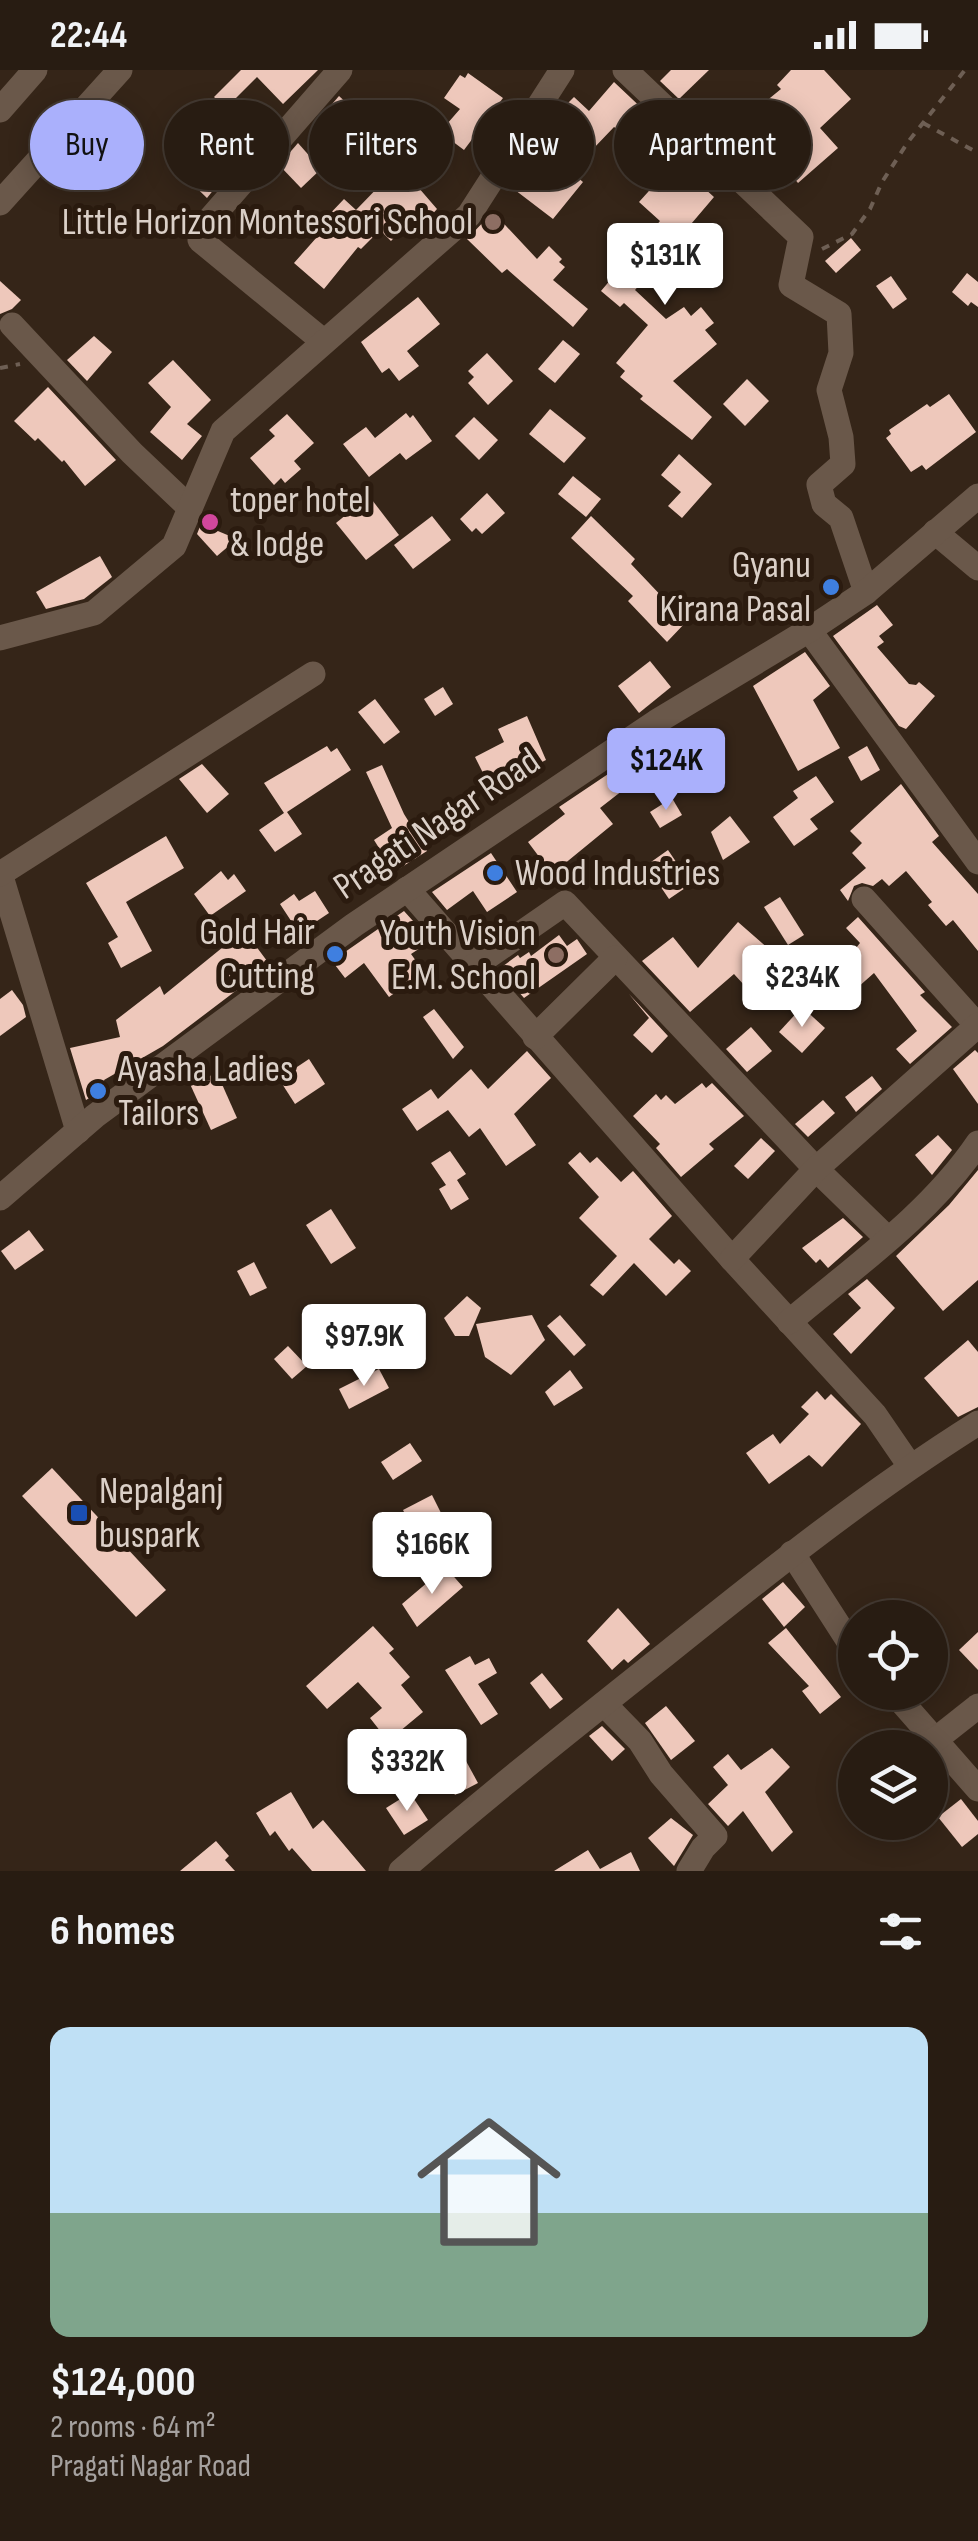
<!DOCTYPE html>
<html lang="en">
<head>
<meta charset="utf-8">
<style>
	:root { --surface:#281c12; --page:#342920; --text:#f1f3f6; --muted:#a5a19f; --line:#443a32; --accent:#aab0fc }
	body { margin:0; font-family:"Sofia Sans Condensed",sans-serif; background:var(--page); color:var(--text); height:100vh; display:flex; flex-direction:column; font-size:38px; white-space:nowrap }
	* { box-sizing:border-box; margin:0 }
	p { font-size:32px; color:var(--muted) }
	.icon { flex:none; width:55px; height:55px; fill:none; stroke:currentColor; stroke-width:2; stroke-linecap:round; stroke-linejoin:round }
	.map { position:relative; height:1801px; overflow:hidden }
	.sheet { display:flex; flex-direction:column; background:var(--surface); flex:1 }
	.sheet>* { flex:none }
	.hud { position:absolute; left:30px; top:30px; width:920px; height:90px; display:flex; gap:20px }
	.buttons { position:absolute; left:838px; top:1530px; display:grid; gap:20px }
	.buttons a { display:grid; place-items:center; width:110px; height:110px; border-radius:50%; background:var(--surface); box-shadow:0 5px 25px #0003,0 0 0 2px var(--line); font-size:50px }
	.price { position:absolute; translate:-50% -85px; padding:0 22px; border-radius:10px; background:#fff; color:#222; font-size:32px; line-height:65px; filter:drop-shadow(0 2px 5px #0008) }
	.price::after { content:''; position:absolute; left:50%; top:60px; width:30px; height:22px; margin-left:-15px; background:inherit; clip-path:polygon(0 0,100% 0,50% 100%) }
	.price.current { background:var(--accent); color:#111 }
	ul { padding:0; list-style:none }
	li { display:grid; align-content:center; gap:20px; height:530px; padding:0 50px }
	li span { display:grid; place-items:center; height:310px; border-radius:20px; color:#555 }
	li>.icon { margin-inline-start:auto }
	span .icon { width:180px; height:180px; fill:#fffc; stroke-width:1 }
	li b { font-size:42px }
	h2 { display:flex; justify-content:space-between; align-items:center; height:120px; padding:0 50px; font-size:42px }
	.tag { padding:0 35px; border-radius:45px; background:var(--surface); box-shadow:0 5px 25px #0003,0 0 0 2px var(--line); font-size:35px; line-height:90px }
	.tag.current { background:var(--accent); color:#111 }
	.status { display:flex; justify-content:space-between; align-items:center; height:70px; padding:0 50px; background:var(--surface); direction:ltr }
	.status svg { height:28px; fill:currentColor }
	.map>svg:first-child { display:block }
</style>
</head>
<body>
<div class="status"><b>22:44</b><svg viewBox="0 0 49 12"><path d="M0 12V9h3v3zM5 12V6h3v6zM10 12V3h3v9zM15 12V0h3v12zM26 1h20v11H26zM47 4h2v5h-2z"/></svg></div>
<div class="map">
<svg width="978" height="1801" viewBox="0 0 978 1801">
	<rect width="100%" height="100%" fill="#352518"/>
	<g fill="#eec8bb">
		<path d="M 241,0 L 318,0 L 283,34 L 257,7 L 226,38 L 214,27 Z"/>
		<path d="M 671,0 L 709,0 L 679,29 L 660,11 Z"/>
		<path d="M 791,0 L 824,0 L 851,29 L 820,58 L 838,78 L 798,113 L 759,67 L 743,80 L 723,55 L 738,44 L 743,50 L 781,19 L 777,15 Z"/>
		<path d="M 468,3 L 503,28 L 464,80 L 440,62 L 460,39 L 444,28 L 460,5 L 465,8 Z"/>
		<path d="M 614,12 L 649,45 L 635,62 L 628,56 L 626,59 L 621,55 L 617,59 L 614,57 L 571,102 L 583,112 L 553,149 L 515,120 L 562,61 L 551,50 L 574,27 L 589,41 Z"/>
		<path d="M 339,26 L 363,48 L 344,69 L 320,48 Z"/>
		<path d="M 218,47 L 250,74 L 207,128 L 177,99 L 202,73 L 198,70 Z"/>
		<path d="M 387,52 L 416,79 L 421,75 L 441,93 L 418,117 L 437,139 L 418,160 L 410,151 L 391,171 L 380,160 L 361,179 L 358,177 L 324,219 L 294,193 L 317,167 L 300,156 L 311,141 L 324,150 L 344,129 L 356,140 L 387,108 L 382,103 L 393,90 L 371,69 Z"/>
		<path d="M 298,73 L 321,99 L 301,118 L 279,95 Z"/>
		<path d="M 675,92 L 714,127 L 635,220 L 666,249 L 684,237 L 691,246 L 701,237 L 714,253 L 705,260 L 717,274 L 673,311 L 712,347 L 692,370 L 640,329 L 643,326 L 620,307 L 625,301 L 616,293 L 648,255 L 624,233 L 620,237 L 601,221 L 660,151 L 639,132 Z"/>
		<path d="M 493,142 L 537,189 L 549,176 L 562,189 L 559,192 L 565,197 L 553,210 L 588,239 L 573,257 L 507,199 L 502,203 L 467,169 Z"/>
		<path d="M 851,168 L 861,180 L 836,203 L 825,191 Z"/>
		<path d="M 967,203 L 978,212 L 978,237 L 971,232 L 968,236 L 952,222 Z"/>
		<path d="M 891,206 L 907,229 L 893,239 L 876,216 Z"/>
		<path d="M 0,211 L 21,230 L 12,239 L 0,244 Z"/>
		<path d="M 418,227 L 440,254 L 407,281 L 419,296 L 399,311 L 389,298 L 382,303 L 361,272 Z"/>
		<path d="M 94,266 L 112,282 L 87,311 L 67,290 Z"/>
		<path d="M 563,270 L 580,284 L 555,313 L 538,299 Z"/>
		<path d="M 487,283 L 513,311 L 488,335 L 468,313 L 474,307 L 468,301 Z"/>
		<path d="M 173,290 L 211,330 L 187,354 L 202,366 L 182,390 L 150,362 L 171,337 L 148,313 Z"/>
		<path d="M 747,309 L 769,331 L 745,356 L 723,334 Z"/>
		<path d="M 48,317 L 116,390 L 85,416 L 64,390 L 62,392 L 38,368 L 35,371 L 14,351 Z"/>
		<path d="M 949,324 L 976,362 L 926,400 L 922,395 L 911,402 L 886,368 L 891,364 L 889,360 L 927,334 L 930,337 Z"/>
		<path d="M 550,339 L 586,368 L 564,393 L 529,364 Z"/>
		<path d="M 406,343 L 410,348 L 413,345 L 432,371 L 406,390 L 400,383 L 369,407 L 343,374 L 366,357 L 375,368 Z"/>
		<path d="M 287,344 L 314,373 L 294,391 L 301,399 L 285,413 L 281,408 L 274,415 L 250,388 L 275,366 L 269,360 Z"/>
		<path d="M 474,347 L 498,370 L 479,390 L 455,366 Z"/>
		<path d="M 679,384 L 712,414 L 682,448 L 668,436 L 681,422 L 661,405 Z"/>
		<path d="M 573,406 L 601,429 L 586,447 L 558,424 Z"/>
		<path d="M 487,423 L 505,443 L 482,464 L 476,458 L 472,462 L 460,449 Z"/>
		<path d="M 369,426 L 399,465 L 366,490 L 336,453 Z"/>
		<path d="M 432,446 L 451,470 L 413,499 L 394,475 Z"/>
		<path d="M 591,446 L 635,489 L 631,494 L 686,552 L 667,572 L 628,531 L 633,526 L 571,468 Z"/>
		<path d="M 201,454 L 237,469 L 217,486 L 197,464 Z"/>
		<path d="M 100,486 L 112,507 L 84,529 L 46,539 L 36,522 Z"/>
		<path d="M 877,535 L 893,555 L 879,566 L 884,572 L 877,577 L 909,614 L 916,615 L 919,612 L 935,626 L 906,659 L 899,656 L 833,566 Z"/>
		<path d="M 805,582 L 830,616 L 813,630 L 840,678 L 798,701 L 753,616 Z"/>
		<path d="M 650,591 L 671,617 L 639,643 L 618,616 Z"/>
		<path d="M 443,617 L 453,634 L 435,646 L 424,629 Z"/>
		<path d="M 375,629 L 400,662 L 384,674 L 358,642 Z"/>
		<path d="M 527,646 L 546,690 L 536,695 L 538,699 L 491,719 L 475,687 L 504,672 L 498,659 Z"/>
		<path d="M 672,668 L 701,703 L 673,726 L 645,692 Z"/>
		<path d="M 327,676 L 331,682 L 337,678 L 351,700 L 287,742 L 302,764 L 275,782 L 259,760 L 284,743 L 264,713 Z"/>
		<path d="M 867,676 L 880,700 L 861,711 L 848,687 Z"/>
		<path d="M 202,694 L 229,724 L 207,743 L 179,709 Z"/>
		<path d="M 623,694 L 636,710 L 600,738 L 613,754 L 552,804 L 528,772 L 565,744 L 559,737 Z"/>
		<path d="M 382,695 L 404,744 L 427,781 L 394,802 L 374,770 L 392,758 L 366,702 Z"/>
		<path d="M 816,706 L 834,732 L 810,749 L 818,759 L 794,776 L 773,747 L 798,728 L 793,721 Z"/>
		<path d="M 901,714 L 939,766 L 932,772 L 978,824 L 978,881 L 953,850 L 946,856 L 928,835 L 932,832 L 906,801 L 889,816 L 882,809 L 873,816 L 862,813 L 854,816 L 848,831 L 840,820 L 866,798 L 852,783 L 862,773 L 850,761 Z"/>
		<path d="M 672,728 L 682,745 L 660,758 L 650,742 Z"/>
		<path d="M 730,746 L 750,772 L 723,790 L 711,762 Z"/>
		<path d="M 166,766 L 184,798 L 126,832 L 152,881 L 121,898 L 108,873 L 118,867 L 86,813 Z"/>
		<path d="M 668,780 L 691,814 L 669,829 L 650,801 L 655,798 L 651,792 Z"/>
		<path d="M 491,783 L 517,822 L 487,842 L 473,821 L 447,840 L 432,822 Z"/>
		<path d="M 221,801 L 228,810 L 234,804 L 246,821 L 210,846 L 194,824 Z"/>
		<path d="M 315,821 L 329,843 L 299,863 L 280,834 L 294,824 L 299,831 Z"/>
		<path d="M 780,827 L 804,865 L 788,875 L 764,837 Z"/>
		<path d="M 404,841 L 431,871 L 411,884 L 424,902 L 389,927 L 364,893 L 345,908 L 332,891 Z"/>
		<path d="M 858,847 L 925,922 L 920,925 L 952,957 L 910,994 L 896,979 L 917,961 L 874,903 L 848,926 L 833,909 L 861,885 L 856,878 L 860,873 L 846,858 Z"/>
		<path d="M 738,852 L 778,887 L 774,889 L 791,911 L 766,931 L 750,911 L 745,916 L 734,904 L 690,942 L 642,891 L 673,867 L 698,898 Z"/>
		<path d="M 244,860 L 270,895 L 163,976 L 104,1010 L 106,1018 L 86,1030 L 70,978 L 120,967 L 116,950 L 160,916 L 164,925 Z"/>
		<path d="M 559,865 L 567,876 L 577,869 L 587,884 L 524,928 L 499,899 L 518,885 L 520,888 L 529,882 L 531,886 Z"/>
		<path d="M 12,920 L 23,935 L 26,947 L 0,966 L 0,929 Z"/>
		<path d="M 629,924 L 668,966 L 652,983 L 633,965 L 649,948 Z"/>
		<path d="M 802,937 L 825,958 L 802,983 L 779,962 Z"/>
		<path d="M 434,939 L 464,977 L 453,989 L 423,947 Z"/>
		<path d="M 751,957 L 772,981 L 747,1002 L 726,979 Z"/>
		<path d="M 975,980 L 978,983 L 978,1034 L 953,999 Z"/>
		<path d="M 527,981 L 551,1008 L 514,1044 L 536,1075 L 506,1096 L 480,1058 L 469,1067 L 448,1040 L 417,1061 L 402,1039 L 431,1019 L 438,1029 L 471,999 L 488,1019 Z"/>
		<path d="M 309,989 L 325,1014 L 295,1034 L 279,1009 Z"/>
		<path d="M 217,1003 L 237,1048 L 211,1060 L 190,1014 Z"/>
		<path d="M 872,1006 L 882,1019 L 856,1042 L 845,1027 Z"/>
		<path d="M 702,1013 L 706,1018 L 712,1013 L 744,1046 L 709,1074 L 714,1079 L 681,1107 L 656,1078 L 660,1074 L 633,1046 L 656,1024 L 661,1030 L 666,1025 L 675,1034 Z"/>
		<path d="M 823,1030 L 835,1043 L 808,1067 L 795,1054 Z"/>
		<path d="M 938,1065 L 952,1080 L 932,1105 L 915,1085 Z"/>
		<path d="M 761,1068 L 775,1081 L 748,1109 L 734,1096 Z"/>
		<path d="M 450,1081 L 466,1104 L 457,1110 L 469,1129 L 451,1140 L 439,1119 L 446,1115 L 431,1093 Z"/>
		<path d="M 580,1082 L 590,1093 L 597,1087 L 621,1112 L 633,1101 L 672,1146 L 649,1169 L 674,1194 L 679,1189 L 691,1201 L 666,1226 L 634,1193 L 603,1226 L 590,1215 L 617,1186 L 579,1148 L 599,1127 L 568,1093 Z"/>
		<path d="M 978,1100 L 978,1210 L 943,1241 L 896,1186 L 949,1135 Z"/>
		<path d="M 331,1139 L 356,1178 L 331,1194 L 306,1155 Z"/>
		<path d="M 843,1148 L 863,1167 L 828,1198 L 820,1189 L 816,1193 L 802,1178 Z"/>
		<path d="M 29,1160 L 44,1180 L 15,1200 L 1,1181 Z"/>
		<path d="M 254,1192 L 267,1218 L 250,1226 L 237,1201 Z"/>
		<path d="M 867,1209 L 895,1238 L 851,1284 L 833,1264 L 861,1238 L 848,1224 Z"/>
		<path d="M 467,1226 L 481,1238 L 469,1266 L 455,1266 L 444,1248 Z"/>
		<path d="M 532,1245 L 545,1270 L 511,1305 L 485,1287 L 476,1254 Z"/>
		<path d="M 560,1245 L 586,1275 L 574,1286 L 547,1256 Z"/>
		<path d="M 968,1270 L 978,1282 L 978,1337 L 958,1347 L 924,1308 Z"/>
		<path d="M 288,1276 L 307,1296 L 292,1309 L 274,1289 Z"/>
		<path d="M 379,1299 L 389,1318 L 349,1339 L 339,1319 Z"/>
		<path d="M 570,1300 L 583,1318 L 554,1336 L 545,1322 Z"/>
		<path d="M 817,1321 L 825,1330 L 831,1324 L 861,1354 L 822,1397 L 809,1385 L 769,1414 L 746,1383 L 773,1364 L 780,1374 L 809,1344 L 801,1337 Z"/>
		<path d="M 410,1373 L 422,1391 L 393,1410 L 381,1392 Z"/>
		<path d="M 52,1398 L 166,1520 L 136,1547 L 22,1426 Z"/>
		<path d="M 432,1425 L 443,1447 L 414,1461 L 403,1440 Z"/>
		<path d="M 448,1500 L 463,1517 L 417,1557 L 402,1534 L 435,1506 L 438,1509 Z"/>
		<path d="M 783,1512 L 805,1537 L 784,1557 L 762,1529 Z"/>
		<path d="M 618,1538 L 650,1574 L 628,1593 L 624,1589 L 612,1600 L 587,1571 Z"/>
		<path d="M 373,1556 L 394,1579 L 389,1583 L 410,1607 L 401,1615 L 423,1642 L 388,1671 L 370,1648 L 382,1638 L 358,1612 L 327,1639 L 306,1616 Z"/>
		<path d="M 786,1558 L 841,1627 L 820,1644 L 802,1621 L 809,1616 L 768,1573 Z"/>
		<path d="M 978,1562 L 978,1600 L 959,1580 Z"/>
		<path d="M 470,1586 L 475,1595 L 489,1588 L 497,1603 L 478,1614 L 498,1644 L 481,1655 L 445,1600 Z"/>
		<path d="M 542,1603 L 563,1629 L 550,1639 L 530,1613 Z"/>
		<path d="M 666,1636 L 695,1671 L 671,1690 L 645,1653 Z"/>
		<path d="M 602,1656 L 625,1679 L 612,1691 L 589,1666 Z"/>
		<path d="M 772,1678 L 790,1697 L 765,1722 L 793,1762 L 772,1782 L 743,1741 L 728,1756 L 708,1734 L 728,1715 L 713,1697 L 728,1684 L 741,1700 Z"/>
		<path d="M 460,1680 L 478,1713 L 455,1725 L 437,1692 Z"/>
		<path d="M 291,1722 L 313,1759 L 323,1750 L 366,1801 L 312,1801 L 292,1778 L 289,1781 L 275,1761 L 270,1766 L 256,1743 Z"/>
		<path d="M 410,1723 L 428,1750 L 404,1765 L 386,1738 Z"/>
		<path d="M 961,1729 L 978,1751 L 978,1764 L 962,1777 L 938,1747 Z"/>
		<path d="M 671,1748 L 693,1765 L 674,1796 L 648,1768 Z"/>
		<path d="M 216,1771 L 229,1786 L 225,1790 L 235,1801 L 180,1801 Z"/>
		<path d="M 588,1780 L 600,1799 L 631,1782 L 640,1801 L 554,1801 Z"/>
	</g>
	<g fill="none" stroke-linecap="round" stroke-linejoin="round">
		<g stroke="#6e5f54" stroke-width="4" stroke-dasharray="8 8" stroke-linecap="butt">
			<path d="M 923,53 L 978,83"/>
			<path d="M 822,179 L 852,164 L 870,139 L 882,112 L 908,72 L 965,0"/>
			<path d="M 0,298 L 20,294"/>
		</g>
		<g stroke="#6a584a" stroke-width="25">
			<path d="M 625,0 L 801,167 L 791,215 L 839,244 L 841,283 L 829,320 L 841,367 L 843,394 L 819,415 L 824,434 L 841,448 L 866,522"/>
			<path d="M 0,40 L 35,0"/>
			<path d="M 0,133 L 120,0"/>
			<path d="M 12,255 L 132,383 L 190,438"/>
			<path d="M 323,271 L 200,170 L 211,148 L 340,0"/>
			<path d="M 935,462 L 978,498"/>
			<path d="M 809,560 L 978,792"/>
			<path d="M 0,568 L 94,543 L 174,476 L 223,361 L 469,145 L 562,0"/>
			<path d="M 0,803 L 78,1061"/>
			<path d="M 0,804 L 313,604"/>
			<path d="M 407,819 L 732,1189 L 875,1345 L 910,1396"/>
			<path d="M 864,829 L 976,954"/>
			<path d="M 474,896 L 565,833 L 816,1099 L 888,1169"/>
			<path d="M 535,967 L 615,888"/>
			<path d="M 0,1128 L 95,1046 L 354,855 L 656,652 L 809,560 L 866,522 L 978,426"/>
			<path d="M 732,1189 L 816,1099 L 978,955"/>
			<path d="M 789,1252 C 854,1197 930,1144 978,1073"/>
			<path d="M 792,1483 L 855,1581"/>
			<path d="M 893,1622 L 978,1719"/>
			<path d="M 604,1634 L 640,1671 L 661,1704 L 715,1766 L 703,1778 L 689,1801"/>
			<path d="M 935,1670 L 978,1636"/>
			<path d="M 401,1801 C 487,1726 577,1655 666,1584 C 767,1503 868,1422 978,1353"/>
		</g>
	</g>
	<g fill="#8d6e63" stroke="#2b1b0f" stroke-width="4">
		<circle cx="493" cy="152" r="10"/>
		<circle cx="556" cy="885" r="10"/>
	</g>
	<circle fill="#d1479c" stroke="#2b1b0f" stroke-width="4" cx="210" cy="452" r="10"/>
	<g fill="#3f7fe0" stroke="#2b1b0f" stroke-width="4">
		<circle cx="831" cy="517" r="10"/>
		<circle cx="495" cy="803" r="10"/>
		<circle cx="335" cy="884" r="10"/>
		<circle cx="98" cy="1021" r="10"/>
	</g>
	<rect fill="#1a4fb4" stroke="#2b1b0f" stroke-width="4" x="69" y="1433" width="20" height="20" rx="5"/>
	<g text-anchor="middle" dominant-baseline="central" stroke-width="10" stroke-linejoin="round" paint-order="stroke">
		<g font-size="38" fill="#dbd0c8" stroke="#2b1b0f" text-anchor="end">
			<text x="473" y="152">Little Horizon Montessori School</text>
			<text x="230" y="430" text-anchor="start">toper hotel<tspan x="230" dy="44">&amp; lodge</tspan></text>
			<text x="811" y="495">Gyanu<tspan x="811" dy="44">Kirana Pasal</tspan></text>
			<text x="515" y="803" text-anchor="start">Wood Industries</text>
			<text x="315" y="862">Gold Hair<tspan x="315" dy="44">Cutting</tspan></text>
			<text x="536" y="863">Youth Vision<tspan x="536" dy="44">E.M. School</tspan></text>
			<text x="118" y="999" text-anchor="start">Ayasha Ladies<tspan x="118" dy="44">Tailors</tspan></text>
			<text x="99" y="1421" text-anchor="start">Nepalganj<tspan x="99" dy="44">buspark</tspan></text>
		</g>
		<g font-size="38" fill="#dbd0c8" stroke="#2b1b0f">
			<text transform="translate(437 754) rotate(-34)">Pragati Nagar Road</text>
		</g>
	</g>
</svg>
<div class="buttons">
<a><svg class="icon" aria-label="locate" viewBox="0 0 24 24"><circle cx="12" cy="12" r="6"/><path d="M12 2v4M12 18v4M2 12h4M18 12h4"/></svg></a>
<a><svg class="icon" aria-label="layers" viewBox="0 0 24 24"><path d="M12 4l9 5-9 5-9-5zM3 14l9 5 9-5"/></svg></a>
</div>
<b class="price" style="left:665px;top:238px">$131K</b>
<b class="price current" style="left:666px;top:743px">$124K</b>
<b class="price" style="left:802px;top:960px">$234K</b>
<b class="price" style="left:364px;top:1319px">$97.9K</b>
<b class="price" style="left:432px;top:1527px">$166K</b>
<b class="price" style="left:407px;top:1744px">$332K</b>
<div class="hud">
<a class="tag current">Buy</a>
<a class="tag">Rent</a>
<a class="tag">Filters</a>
<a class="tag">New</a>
<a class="tag">Apartment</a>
</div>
</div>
<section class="sheet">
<h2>6 homes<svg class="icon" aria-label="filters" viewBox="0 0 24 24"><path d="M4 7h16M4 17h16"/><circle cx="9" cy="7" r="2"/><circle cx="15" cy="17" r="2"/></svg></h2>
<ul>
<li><span style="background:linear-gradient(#bfe0f5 60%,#7fa58c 0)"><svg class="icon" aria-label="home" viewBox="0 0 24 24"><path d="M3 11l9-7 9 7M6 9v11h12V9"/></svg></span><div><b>$124,000</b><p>2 rooms · 64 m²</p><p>Pragati Nagar Road</p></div></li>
</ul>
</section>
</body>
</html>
